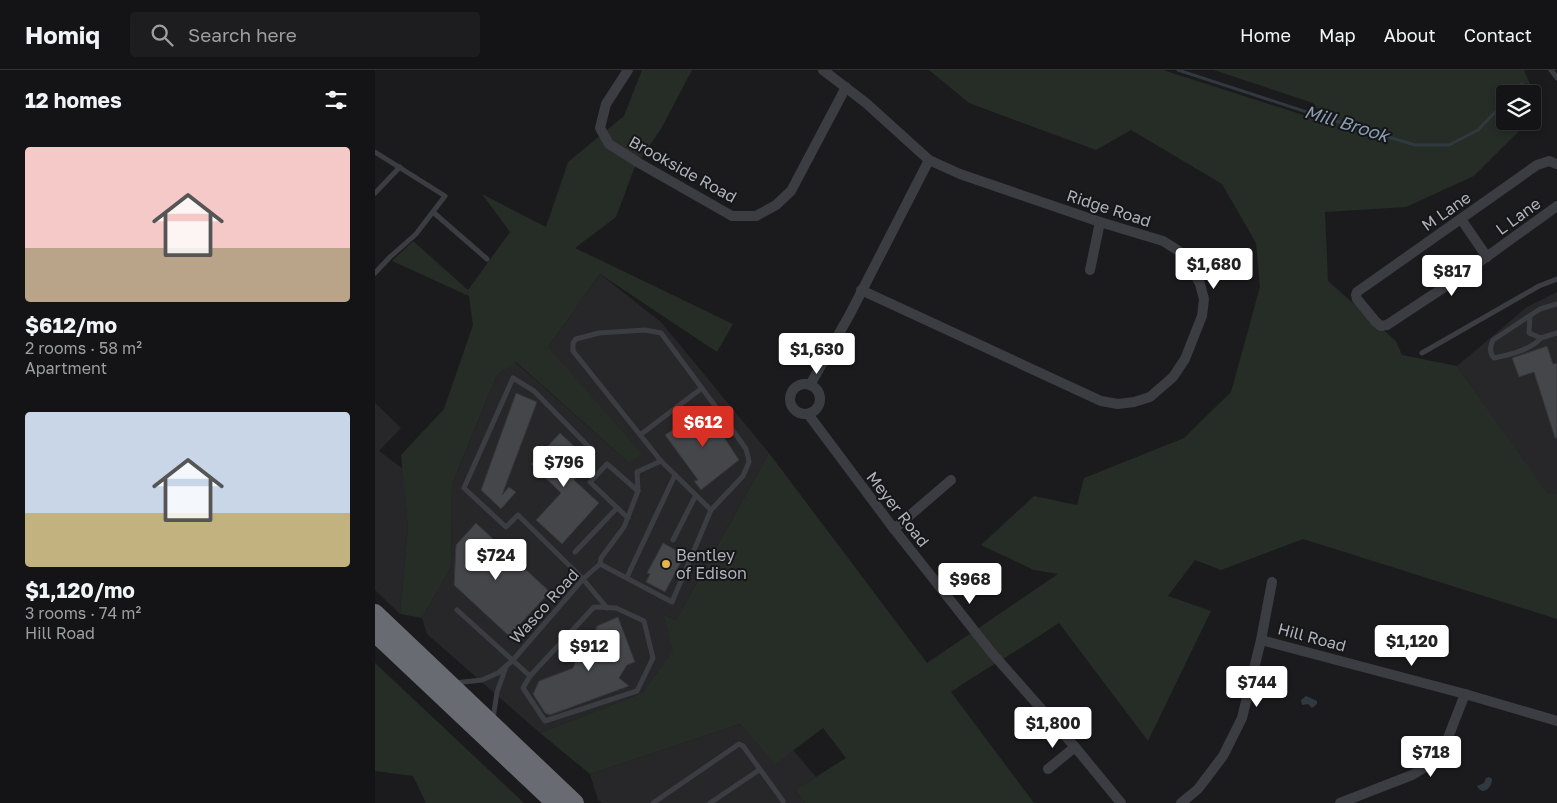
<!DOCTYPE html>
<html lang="en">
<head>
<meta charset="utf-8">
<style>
	:root { --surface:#141416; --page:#1d1d1f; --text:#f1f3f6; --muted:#9d9ea1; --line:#333335; --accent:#d93025 }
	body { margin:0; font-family:"Golos Text",sans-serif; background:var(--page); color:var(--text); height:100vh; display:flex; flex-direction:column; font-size:19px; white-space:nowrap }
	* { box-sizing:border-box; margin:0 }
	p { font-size:16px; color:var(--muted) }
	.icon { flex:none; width:28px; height:28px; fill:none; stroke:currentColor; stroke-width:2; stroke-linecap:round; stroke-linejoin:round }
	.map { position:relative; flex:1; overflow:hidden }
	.panel { display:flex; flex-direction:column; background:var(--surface); width:375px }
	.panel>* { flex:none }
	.buttons { position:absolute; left:1121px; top:15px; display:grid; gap:10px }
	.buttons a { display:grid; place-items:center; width:45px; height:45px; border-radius:5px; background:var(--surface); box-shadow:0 2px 8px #0003,0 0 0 1px var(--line); font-size:25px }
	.price { position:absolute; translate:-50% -42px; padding:0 11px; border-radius:5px; background:#fff; color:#222; font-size:16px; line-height:32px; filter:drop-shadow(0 1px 2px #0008) }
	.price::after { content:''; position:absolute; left:50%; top:30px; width:15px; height:11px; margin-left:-8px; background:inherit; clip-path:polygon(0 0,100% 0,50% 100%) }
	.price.current { background:var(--accent); color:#fff }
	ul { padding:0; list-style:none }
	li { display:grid; align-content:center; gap:10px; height:265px; padding:0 25px }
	li span { display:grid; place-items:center; height:155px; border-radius:5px; color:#555 }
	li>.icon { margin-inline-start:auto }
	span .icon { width:90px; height:90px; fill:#fffc; stroke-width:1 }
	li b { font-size:21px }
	h2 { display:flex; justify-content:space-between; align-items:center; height:60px; padding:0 25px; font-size:21px }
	header { display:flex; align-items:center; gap:30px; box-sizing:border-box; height:70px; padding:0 25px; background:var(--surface); border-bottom:1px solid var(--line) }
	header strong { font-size:24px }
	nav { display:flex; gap:28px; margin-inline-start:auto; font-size:18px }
	.search { width:350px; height:45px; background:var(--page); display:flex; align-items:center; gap:12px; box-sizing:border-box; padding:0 18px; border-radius:5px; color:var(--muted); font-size:19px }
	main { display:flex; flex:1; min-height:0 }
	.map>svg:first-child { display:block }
</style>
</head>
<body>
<header>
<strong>Homiq</strong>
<div class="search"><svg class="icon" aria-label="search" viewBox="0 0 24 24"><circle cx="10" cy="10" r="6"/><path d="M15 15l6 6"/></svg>Search here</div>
<nav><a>Home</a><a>Map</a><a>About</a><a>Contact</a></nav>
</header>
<main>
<section class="panel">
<h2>12 homes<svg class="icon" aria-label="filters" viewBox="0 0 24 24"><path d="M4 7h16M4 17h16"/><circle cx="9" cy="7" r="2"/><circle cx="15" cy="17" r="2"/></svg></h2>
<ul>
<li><span style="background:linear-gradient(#f6c9c9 65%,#b9a48a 0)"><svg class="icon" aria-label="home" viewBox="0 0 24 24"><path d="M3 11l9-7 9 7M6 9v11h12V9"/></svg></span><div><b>$612/mo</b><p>2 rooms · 58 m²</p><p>Apartment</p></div></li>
<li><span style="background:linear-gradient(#c9d6e8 65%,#c2b280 0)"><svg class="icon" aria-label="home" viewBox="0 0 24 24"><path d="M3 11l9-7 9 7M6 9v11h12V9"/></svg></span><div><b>$1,120/mo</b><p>3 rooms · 74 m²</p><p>Hill Road</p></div></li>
</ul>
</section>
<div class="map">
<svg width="1182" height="733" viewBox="0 0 1182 733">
	<rect width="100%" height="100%" fill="#1b1b1d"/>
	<g fill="#27272a">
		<path d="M 225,204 L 286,252 L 394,383 L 301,550 L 288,544 L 299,581 L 267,623 L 165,663 L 52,564 L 47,548 L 76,497 L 77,414 L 122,305 L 140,292 L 254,393 L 173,277 Z"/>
		<path d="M 1182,222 L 1182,423 L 1173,425 L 1082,296 L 1152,237 Z"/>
		<path d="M 0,333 L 26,358 L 4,381 L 28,399 L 33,457 L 25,544 L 0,520 Z"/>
		<path d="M 365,654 L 400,693 L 418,680 L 441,707 L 420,720 L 430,733 L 227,733 L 223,730 L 215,704 Z"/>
	</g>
	<g fill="#252d26">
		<path d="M 267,0 L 317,0 L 287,57 L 259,99 L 241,147 L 200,178 L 358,254 L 342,282 L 225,204 L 173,277 L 267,384 L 254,393 L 141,292 L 122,305 L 77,414 L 76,497 L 47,548 L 25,544 L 33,457 L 26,385 L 69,339 L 98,255 L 94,226 L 17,191 L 38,171 L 93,220 L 135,162 L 107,124 L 171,157 L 193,92 L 249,46 Z"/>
		<path d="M 554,0 L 788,0 L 953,53 L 938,33 L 839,0 L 1149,0 L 1166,40 L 1158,48 L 1158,24 L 1130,24 L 1130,51 L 1154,51 L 1099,106 L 1031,137 L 950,142 L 953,211 L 1021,271 L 1027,285 L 1082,296 L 1173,424 L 1182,423 L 1182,549 L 928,469 L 846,500 L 820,490 L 793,526 L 836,541 L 773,671 L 684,553 C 649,577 611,598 576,622 L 659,733 L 430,733 L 420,720 L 471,688 L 448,658 L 400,694 L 365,654 L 215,704 L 165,663 L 267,623 L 298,581 L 288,544 L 301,550 L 394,383 L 552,593 L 683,504 L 659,500 L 606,475 L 659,426 L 702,435 L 709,408 L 809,368 L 856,322 L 885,217 L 881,173 L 847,114 L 756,60 L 721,80 L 594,33 Z"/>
		<path d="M 0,593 L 149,733 L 51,733 L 38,706 L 0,701 Z"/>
	</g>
	<g fill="#313940">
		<path d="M 931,626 L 942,631 L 942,634 L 937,638 L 933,634 L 927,635 L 926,630 Z"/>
		<path d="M 1114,707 L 1117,709 C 1117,715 1113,721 1107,721 L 1103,718 L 1102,716 L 1109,713 L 1111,708 Z"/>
	</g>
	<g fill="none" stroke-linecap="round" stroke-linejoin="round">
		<g stroke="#313940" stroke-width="3">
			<path d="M 803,0 L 941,45 L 1040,75 L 1074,75 L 1103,60 L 1130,32"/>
			<path d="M 1138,24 L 1147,14"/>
		</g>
	</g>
	<g fill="#45464a" stroke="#353539">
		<path d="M 1172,276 L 1178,294 L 1182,293 L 1182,368 L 1180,368 L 1159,302 L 1144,307 L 1137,288 Z"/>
		<path d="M 141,323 L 162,332 L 127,425 L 134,417 L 141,422 L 126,439 L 106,420 Z"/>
		<path d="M 330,338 L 364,390 L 326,420 L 319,411 L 323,410 L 290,365 Z"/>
		<path d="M 185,363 L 216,392 L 199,410 L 224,433 L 187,474 L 161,450 L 186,423 L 156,394 Z"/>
		<path d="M 101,453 L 175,522 L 134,566 L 79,515 L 81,475 Z"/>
		<path d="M 288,473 L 310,485 L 290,522 L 271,512 L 275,504 L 272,503 Z"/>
		<path d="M 243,547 L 260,592 L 252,595 L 244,608 L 254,616 L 175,645 L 170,643 L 158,624 L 164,611 L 198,598 L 205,579 L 215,575 L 222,556 Z"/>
	</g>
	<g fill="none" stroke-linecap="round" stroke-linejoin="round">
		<g stroke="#3c3d42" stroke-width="5">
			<path d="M 1176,0 L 1182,8"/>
			<path d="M 0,82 L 70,126 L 41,164 L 15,187 L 0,203"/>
			<path d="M 0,123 L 25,97"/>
			<path d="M 58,142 L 112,189"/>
			<path d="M 1155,246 L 1154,263 L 1166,268 L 1182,263"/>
			<path d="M 1166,268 C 1156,280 1134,285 1119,288 C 1114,282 1115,277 1118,270 L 1165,239 L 1182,234"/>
			<path d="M 1047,283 L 1164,216 L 1182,209"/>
			<path d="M 265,365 L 327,318"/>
			<path d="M 213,376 L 159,321 L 138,308 L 89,418 L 131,457 L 143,445 L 208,509 L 232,538"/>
			<path d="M 286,391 L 198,281 L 198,273 L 201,269 L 224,263 L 270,260 L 286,263 L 352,352 L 371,379 L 373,387 L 374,392 L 368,406 L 336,440"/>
			<path d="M 253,448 L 215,412 L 232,394 L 263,421"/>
			<path d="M 298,470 L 321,425"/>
			<path d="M 200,482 L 242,438"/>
			<path d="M 252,507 L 300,405"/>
			<path d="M 219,537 L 241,538 L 269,551 L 278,588 L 262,621 L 170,651 L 148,618 L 155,606 Z"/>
			<path d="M 82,540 L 155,606"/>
			<path d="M 79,613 L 107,610 L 123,603 L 138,590 L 208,509 L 225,494 L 226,488 L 249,457 L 263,421 L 262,402 L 286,391 L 336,440 L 297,532 L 225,494"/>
			<path d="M 118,649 L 122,622 L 131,597"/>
			<path d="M 278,733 L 364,674 L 368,676 L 408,731"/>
			<path d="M 335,733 L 384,700"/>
		</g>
		<g stroke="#3c3d42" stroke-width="10">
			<path d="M 253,0 L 231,34 L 225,58 L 234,74 L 264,93 L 357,146 L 381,146 L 401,135 L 416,121 L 471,17"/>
			<path d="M 448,0 L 491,33 L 554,90 L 585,104 L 725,152 L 788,171 L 804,181 L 813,191 L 825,214 L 829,229 L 827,246 L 810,289 L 798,307 L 775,327 L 759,332 L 743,334 L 726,331 L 486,220"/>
			<path d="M 1182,94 L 1174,91 L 1162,95 L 982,222 L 981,225 L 982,229 L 1001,252 L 1006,256 L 1012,255 L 1074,214 L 1182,136"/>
			<path d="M 1086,149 L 1112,187"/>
			<path d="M 715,200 L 725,152"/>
			<circle cx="430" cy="329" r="15"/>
			<path d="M 435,315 L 475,244 L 554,90"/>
			<path d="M 433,344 L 519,459 L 617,583 L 700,677 L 746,733"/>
			<path d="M 519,459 L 576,410"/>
			<path d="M 886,570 L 1090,624 L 1182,651"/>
			<path d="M 673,699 L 700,677"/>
			<path d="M 806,733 L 823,719 L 848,686 L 867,648 L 886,570 L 897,512"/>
			<path d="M 965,733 L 1037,705 L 1059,692 L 1069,678 L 1090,624"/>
		</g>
		<g stroke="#686b72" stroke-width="18">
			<path d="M 0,543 L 200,733"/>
			<path d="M 0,563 L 180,733"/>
		</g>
	</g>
	<circle fill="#e6b64a" stroke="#161618" stroke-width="2" cx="291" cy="494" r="5"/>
	<g text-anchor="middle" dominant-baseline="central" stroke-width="4" stroke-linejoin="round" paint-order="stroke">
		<g font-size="16" fill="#aeb2bb" stroke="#161618">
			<text transform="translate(308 99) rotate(29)">Brookside Road</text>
			<text transform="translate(734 138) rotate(18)">Ridge Road</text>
			<text transform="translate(1071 141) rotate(-35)">M Lane</text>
			<text transform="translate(1143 146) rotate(-36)">L Lane</text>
			<text transform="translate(523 439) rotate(52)">Meyer Road</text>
			<text transform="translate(169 536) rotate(-48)">Wasco Road</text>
			<text transform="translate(937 567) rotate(15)">Hill Road</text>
		</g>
		<g font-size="16" fill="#aeb2bb" stroke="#161618" text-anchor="start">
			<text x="301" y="485">Bentley<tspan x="301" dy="18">of Edison</tspan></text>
		</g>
		<g font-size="18" font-style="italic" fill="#899eb3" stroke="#161618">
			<text transform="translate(972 53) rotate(17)">Mill Brook</text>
		</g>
	</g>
</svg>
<div class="buttons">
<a><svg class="icon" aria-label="layers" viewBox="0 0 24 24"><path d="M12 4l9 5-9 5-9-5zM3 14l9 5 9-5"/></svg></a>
</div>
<b class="price" style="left:839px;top:220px">$1,680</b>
<b class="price" style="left:1077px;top:227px">$817</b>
<b class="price" style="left:442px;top:305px">$1,630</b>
<b class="price current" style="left:328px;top:378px">$612</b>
<b class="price" style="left:189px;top:418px">$796</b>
<b class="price" style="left:121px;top:511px">$724</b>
<b class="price" style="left:595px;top:535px">$968</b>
<b class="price" style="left:1037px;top:597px">$1,120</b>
<b class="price" style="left:214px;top:602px">$912</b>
<b class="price" style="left:882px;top:638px">$744</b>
<b class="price" style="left:678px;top:679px">$1,800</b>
<b class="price" style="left:1056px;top:708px">$718</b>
</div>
</main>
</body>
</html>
